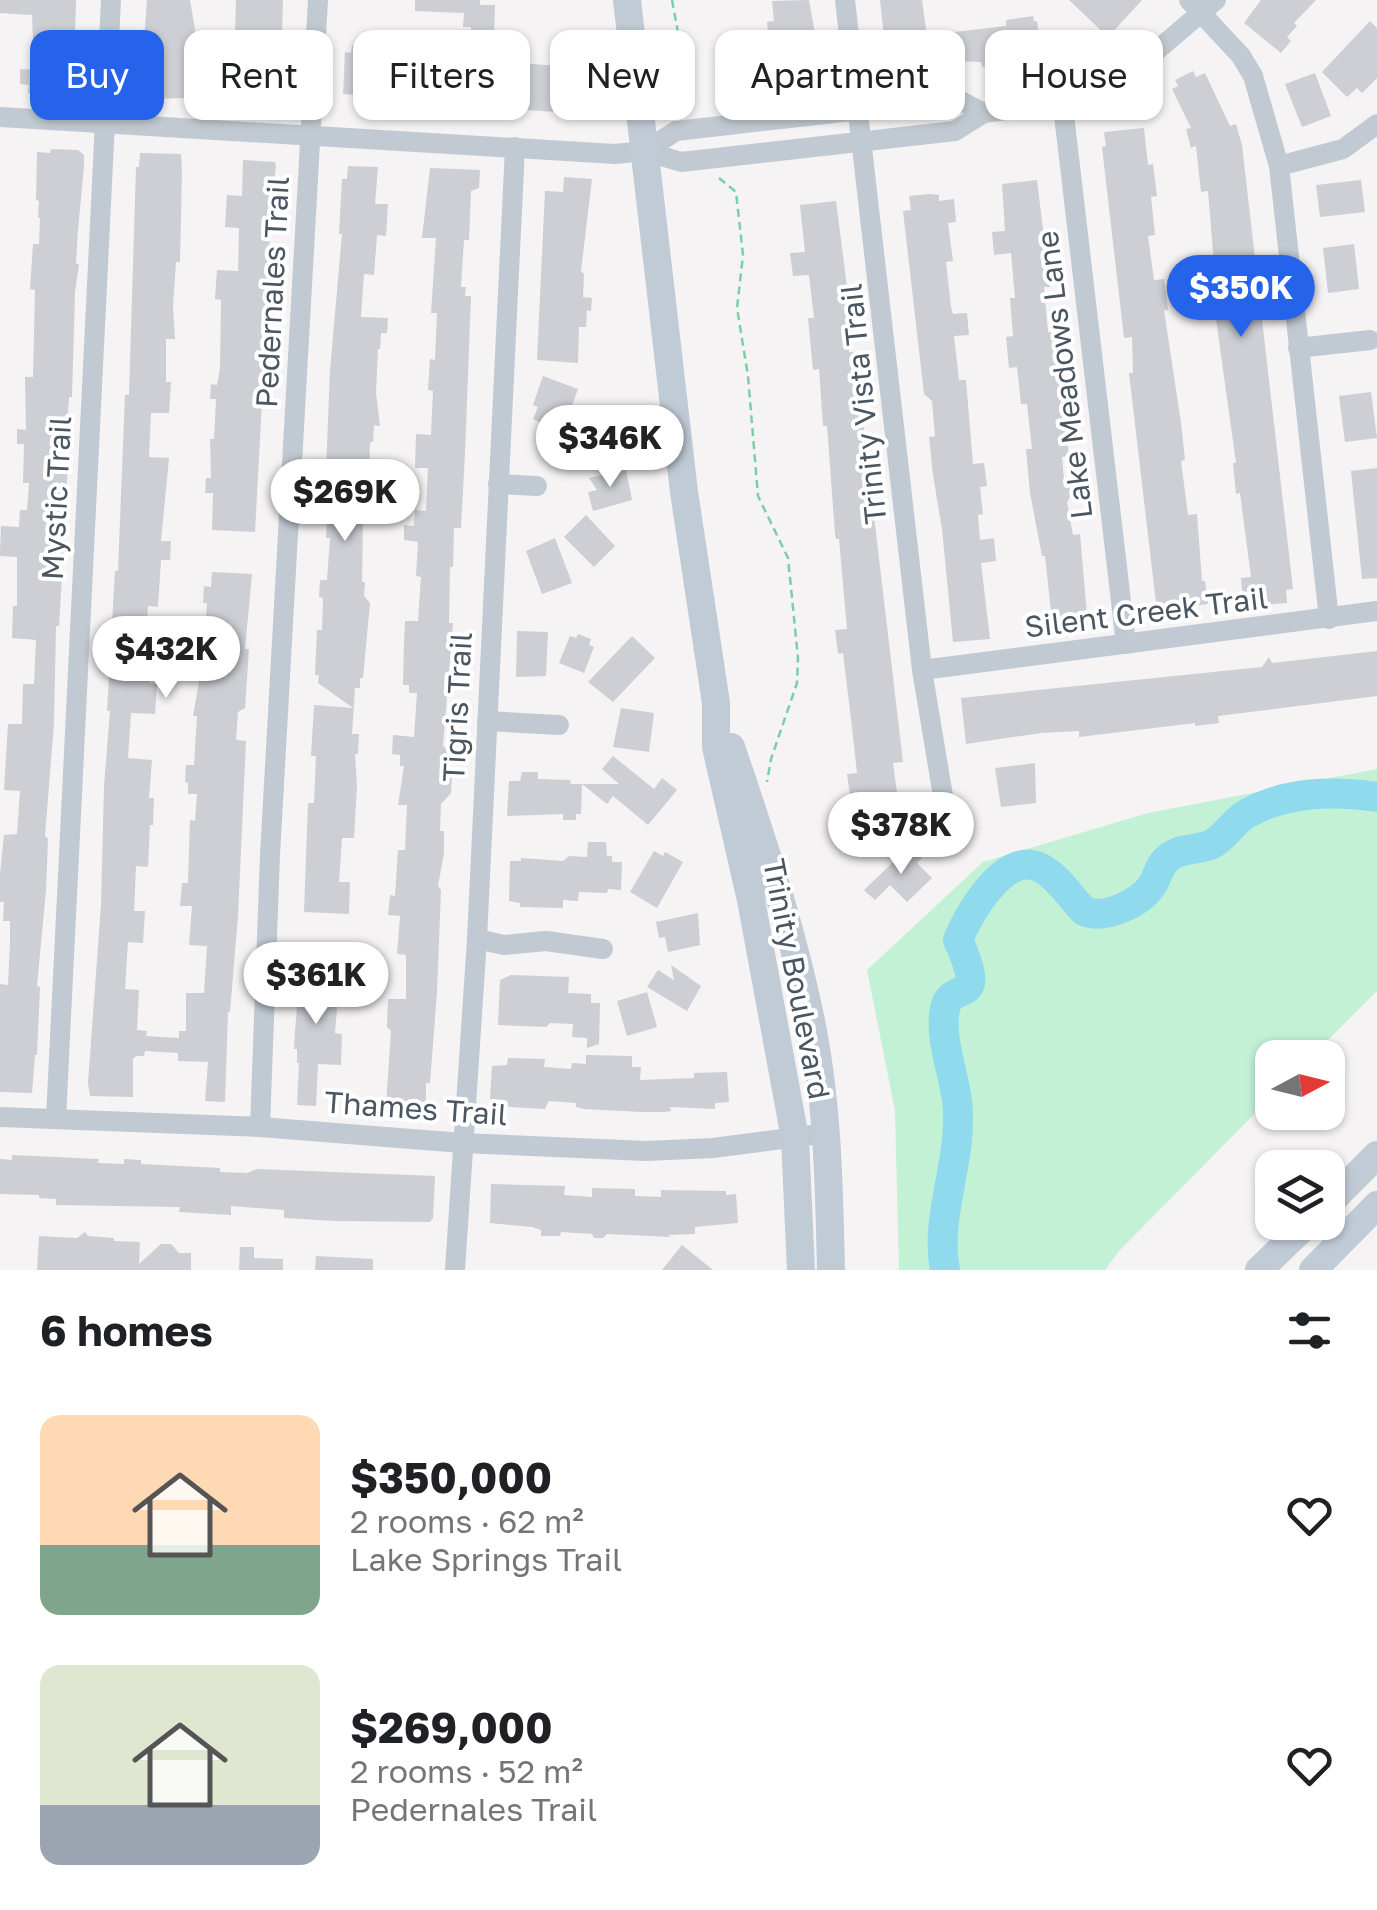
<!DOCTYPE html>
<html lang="en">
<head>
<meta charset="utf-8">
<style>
	:root { --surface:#fff; --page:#f6f6f6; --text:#202124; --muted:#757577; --accent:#2563eb }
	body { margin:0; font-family:"Golos Text",sans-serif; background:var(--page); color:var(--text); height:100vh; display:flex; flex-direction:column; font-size:38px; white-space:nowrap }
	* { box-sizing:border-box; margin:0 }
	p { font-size:32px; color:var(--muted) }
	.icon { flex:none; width:55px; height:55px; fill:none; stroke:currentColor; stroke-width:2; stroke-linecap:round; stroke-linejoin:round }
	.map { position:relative; height:1270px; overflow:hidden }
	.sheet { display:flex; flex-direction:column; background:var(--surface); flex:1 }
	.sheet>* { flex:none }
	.top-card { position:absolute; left:30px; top:30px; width:1318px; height:90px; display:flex; gap:20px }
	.needle { width:65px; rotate:83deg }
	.tools { position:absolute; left:1255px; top:1040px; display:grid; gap:20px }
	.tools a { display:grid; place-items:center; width:90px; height:90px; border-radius:20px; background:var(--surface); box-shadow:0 2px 8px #0004; font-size:50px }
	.price { position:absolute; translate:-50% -85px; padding:0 22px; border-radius:35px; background:#fff; color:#222; font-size:32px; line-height:65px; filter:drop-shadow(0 2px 5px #0008) }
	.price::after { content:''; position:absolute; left:50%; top:60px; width:30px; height:22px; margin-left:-15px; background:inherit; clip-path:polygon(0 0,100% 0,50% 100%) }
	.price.selected { background:var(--accent); color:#fff }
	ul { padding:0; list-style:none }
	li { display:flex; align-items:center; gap:30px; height:250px; padding:0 40px }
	li span { display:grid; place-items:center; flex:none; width:280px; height:200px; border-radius:20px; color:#555 }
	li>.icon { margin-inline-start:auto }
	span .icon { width:120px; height:120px; fill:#fffc; stroke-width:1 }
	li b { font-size:42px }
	h2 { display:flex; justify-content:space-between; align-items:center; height:120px; padding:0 40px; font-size:42px }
	.chip { padding:0 35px; border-radius:20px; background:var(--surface); box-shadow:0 2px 8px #0004; font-size:35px; line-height:90px }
	.chip.selected { background:var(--accent); color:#fff }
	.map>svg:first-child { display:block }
</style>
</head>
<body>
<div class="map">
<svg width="1377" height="1270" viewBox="0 0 1377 1270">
	<rect width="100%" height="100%" fill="#f5f3f3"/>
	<path fill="#c3f1d5" d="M 1377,769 L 1377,991 L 1311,1057 L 1272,1058 L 1272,1096 L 1119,1251 L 1105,1270 L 899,1270 L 895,1111 L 867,970 L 983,862 L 1148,813 Z"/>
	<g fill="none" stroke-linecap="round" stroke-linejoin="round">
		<path stroke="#90daee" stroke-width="30" d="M 945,1270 C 934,1216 964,1158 957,1101 C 954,1074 939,1037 945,1009 C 951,977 990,1011 958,940 C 968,915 1004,851 1039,867 C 1056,874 1071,898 1084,911 C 1105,920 1141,903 1153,884 C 1158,875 1160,864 1168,858 C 1181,847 1198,851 1212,844 C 1226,837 1234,820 1248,813 C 1288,791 1333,791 1377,797"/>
	</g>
	<g fill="#cdcfd5">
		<path d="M 0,0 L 76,0 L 74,81 L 59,81 L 59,84 L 55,84 L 54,91 L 48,93 L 28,93 L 29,85 L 20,84 L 20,69 L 34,70 L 32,15 L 0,13 Z"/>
		<path d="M 147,0 L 190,0 L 195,29 L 187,98 L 147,99 L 148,89 L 145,89 L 148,42 L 144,42 Z"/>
		<path d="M 236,0 L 283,0 L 280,91 L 269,91 L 266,104 L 225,103 L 226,90 L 241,91 L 239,35 L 235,35 Z"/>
		<path d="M 415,0 L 480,0 L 480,5 L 495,5 L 494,37 L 471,36 L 471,27 L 463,27 L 464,13 L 415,11 Z"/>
		<path d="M 809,0 L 819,57 L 819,90 L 770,95 L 767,63 L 771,62 L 767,22 L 774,21 L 772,1 Z"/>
		<path d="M 880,0 L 922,0 L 932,74 L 899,78 L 892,73 L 891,64 L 887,64 Z"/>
		<path d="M 1069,0 L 1142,0 L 1108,37 Z"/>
		<path d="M 1261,0 L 1316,0 L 1294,23 L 1297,26 L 1287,37 L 1291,41 L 1281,53 L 1244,23 Z"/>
		<path d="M 1033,16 L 1034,21 L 1037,21 L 1041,50 L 1028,52 L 1029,60 L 982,67 L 981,62 L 958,61 L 954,32 L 1006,26 L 1006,20 Z"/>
		<path d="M 1370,21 L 1377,28 L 1377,78 L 1362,93 L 1357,88 L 1347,97 L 1322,72 Z"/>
		<path d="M 382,36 L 415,38 L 414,59 L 453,57 L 453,62 L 496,65 L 496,56 L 511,57 L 510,62 L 520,63 L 572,67 L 572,62 L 594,64 L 597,90 L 600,91 L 600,105 L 593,105 L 593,113 L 587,114 L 526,110 L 526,112 L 511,112 L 511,106 L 357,100 L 357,95 L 343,94 L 345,52 L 351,53 L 352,45 L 382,46 Z"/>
		<path d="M 1193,71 L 1196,77 L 1205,73 L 1230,126 L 1236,124 L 1242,145 L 1293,589 L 1286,590 L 1287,603 L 1257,605 L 1256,600 L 1243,601 L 1241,578 L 1251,577 L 1240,493 L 1236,494 L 1233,463 L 1236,463 L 1215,312 L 1218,312 L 1208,191 L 1201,192 L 1196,146 L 1191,148 L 1186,129 L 1191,128 L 1172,89 L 1178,86 L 1175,80 Z"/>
		<path d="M 1315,73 L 1331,116 L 1302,127 L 1285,84 Z"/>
		<path d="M 1144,128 L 1148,165 L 1153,164 L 1157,196 L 1151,197 L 1155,235 L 1148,236 L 1154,280 L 1164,279 L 1168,310 L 1164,310 L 1181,423 L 1185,460 L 1181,461 L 1188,515 L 1197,514 L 1202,581 L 1205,581 L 1208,604 L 1193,606 L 1194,611 L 1173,616 L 1165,615 L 1163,602 L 1156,603 L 1129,373 L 1133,373 L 1132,337 L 1124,338 L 1102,147 L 1106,146 L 1104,132 Z"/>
		<path d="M 51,149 L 78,150 L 84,155 L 84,166 L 78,230 L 76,264 L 79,264 L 75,292 L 72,397 L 69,397 L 65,454 L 68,454 L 66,509 L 59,626 L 56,626 L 54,723 L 45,836 L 48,839 L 46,890 L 37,986 L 40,987 L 37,1055 L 35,1055 L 32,1093 L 0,1092 L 0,984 L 8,985 L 10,942 L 10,921 L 3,921 L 4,902 L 0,902 L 0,874 L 4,835 L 17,834 L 20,791 L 4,790 L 8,724 L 22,724 L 23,684 L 34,684 L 36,640 L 12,638 L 13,606 L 17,606 L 17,557 L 0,556 L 0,552 L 1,526 L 19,527 L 20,510 L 27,510 L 29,483 L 23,483 L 24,444 L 17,444 L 17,429 L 26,430 L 25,377 L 33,377 L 35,290 L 30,289 L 33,244 L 39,244 L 40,218 L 38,218 L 39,201 L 36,200 L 37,152 L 50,153 Z"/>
		<path d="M 140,153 L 181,154 L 182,172 L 180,262 L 176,262 L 173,306 L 175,339 L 166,339 L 166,382 L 171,382 L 169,413 L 151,413 L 149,457 L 169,458 L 161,541 L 171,541 L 170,560 L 161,560 L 158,607 L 148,606 L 144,661 L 151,661 L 150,683 L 157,684 L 155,714 L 131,713 L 128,758 L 152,760 L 149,798 L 154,798 L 153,825 L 150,825 L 148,867 L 136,866 L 134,911 L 145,911 L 143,943 L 128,942 L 125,989 L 139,990 L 137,1030 L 147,1031 L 146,1036 L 179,1038 L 179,1031 L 186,1031 L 186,993 L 204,993 L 207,946 L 189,945 L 192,906 L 180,906 L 182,883 L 188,883 L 190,820 L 195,821 L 197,794 L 188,794 L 188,783 L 185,782 L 186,765 L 194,765 L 197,716 L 193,716 L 200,676 L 194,676 L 196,658 L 203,659 L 207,603 L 203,603 L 204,586 L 211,587 L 212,572 L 252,574 L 245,649 L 249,649 L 245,708 L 238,712 L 236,740 L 246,741 L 238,916 L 230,1012 L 228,1012 L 225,1102 L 205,1101 L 208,1062 L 178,1061 L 178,1053 L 145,1051 L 144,1056 L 136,1056 L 133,1059 L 133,1097 L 90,1096 L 88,1083 L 101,905 L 104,786 L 110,711 L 107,711 L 115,571 L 118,571 L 125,395 L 129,395 L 136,167 L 139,167 Z"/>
		<path d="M 243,160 L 275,162 L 276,166 L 270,216 L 268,306 L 260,364 L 264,364 L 255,532 L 212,530 L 213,493 L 205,493 L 206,478 L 211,478 L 210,439 L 214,439 L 216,399 L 210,399 L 211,384 L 217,385 L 220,368 L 221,300 L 215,299 L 217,270 L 238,271 L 239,228 L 225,227 L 227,195 L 242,196 Z"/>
		<path d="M 348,166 L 378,167 L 375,204 L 388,204 L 386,236 L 377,235 L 374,275 L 364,274 L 361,317 L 388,318 L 387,333 L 381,333 L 380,349 L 378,349 L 376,393 L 380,426 L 374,425 L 373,442 L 370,442 L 369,469 L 374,469 L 373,490 L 370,490 L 363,517 L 362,582 L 365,582 L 364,596 L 370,603 L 363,678 L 360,678 L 360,688 L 355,688 L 352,734 L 359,734 L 358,754 L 355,754 L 357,786 L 354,838 L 342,838 L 339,882 L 350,882 L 349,914 L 304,912 L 308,803 L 314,803 L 316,756 L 311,756 L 314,705 L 353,708 L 318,683 L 319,675 L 315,675 L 317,630 L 322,630 L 323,598 L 319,597 L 320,580 L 327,580 L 330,538 L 326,538 L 328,497 L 325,497 L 330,370 L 342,234 L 339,234 L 342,179 L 347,179 Z"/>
		<path d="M 430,168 L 480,170 L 479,188 L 471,191 L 469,240 L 464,240 L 461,287 L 466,287 L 465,296 L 471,296 L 465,453 L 461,528 L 454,528 L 453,567 L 450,567 L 449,623 L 453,623 L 443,746 L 449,751 L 447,774 L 452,775 L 451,793 L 441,804 L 440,831 L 444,831 L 444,853 L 438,886 L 441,890 L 437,992 L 430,1083 L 426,1083 L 426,1103 L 421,1103 L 421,1108 L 386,1105 L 391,1031 L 387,1027 L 388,999 L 406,999 L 406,955 L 397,954 L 400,916 L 388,915 L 390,895 L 395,896 L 398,850 L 405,850 L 407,805 L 398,805 L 404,766 L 400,766 L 400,755 L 392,754 L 393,735 L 414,737 L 417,693 L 409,693 L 409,685 L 403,685 L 404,642 L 405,621 L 418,621 L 421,577 L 416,576 L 418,542 L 404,540 L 404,525 L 414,526 L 415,510 L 426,511 L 428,468 L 415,468 L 416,434 L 431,435 L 433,391 L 428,390 L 430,359 L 435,360 L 437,313 L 431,313 L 436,238 L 422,238 Z"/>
		<path d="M 564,177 L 592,179 L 581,271 L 584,274 L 583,297 L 592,298 L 591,311 L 587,310 L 586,327 L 579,327 L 578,363 L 537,360 L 545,191 L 563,192 Z"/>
		<path d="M 1037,180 L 1050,287 L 1044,287 L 1048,332 L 1051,332 L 1052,340 L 1057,340 L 1069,456 L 1062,457 L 1064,479 L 1073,485 L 1074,491 L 1067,502 L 1073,535 L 1080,534 L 1088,627 L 1053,630 L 1045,556 L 1042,556 L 1030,493 L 1026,449 L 1032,449 L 1027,404 L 1021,404 L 1017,367 L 1009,368 L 1006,337 L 1013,336 L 1010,298 L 1015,298 L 1011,253 L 994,255 L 992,232 L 1005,231 L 1002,184 Z"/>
		<path d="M 1361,180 L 1365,212 L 1320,217 L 1316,185 Z"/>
		<path d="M 930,194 L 939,195 L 939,201 L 954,199 L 956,222 L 948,223 L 953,261 L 946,262 L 951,307 L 953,314 L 967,313 L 969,335 L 954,336 L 959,380 L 966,380 L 973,464 L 984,463 L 987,486 L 980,487 L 983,514 L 978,515 L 980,540 L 994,538 L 996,561 L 981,563 L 990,639 L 953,642 L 942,529 L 933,475 L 929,437 L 935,436 L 932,401 L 924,394 L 903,211 L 911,210 L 909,196 Z"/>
		<path d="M 836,201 L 851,318 L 854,321 L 847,328 L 849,352 L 853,352 L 856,363 L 903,762 L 893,763 L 898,800 L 893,801 L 905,840 L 860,854 L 851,823 L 854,823 L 847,774 L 857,773 L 851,719 L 843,653 L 838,654 L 835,630 L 847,629 L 839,539 L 836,539 L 835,534 L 827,426 L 823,426 L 819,369 L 813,370 L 808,318 L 814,318 L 809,275 L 793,276 L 790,253 L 805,252 L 800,205 Z"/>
		<path d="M 1354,244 L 1359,289 L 1328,293 L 1323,248 Z"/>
		<path d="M 543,376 L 578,389 L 562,433 L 533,419 L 538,407 L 533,405 Z"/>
		<path d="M 1371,392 L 1377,438 L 1345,442 L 1339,396 Z"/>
		<path d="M 606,416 L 624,443 L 583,468 L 572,450 L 586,442 L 573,437 Z"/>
		<path d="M 1377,468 L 1377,578 L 1362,579 L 1351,471 Z"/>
		<path d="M 626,470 L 632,500 L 593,511 L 588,492 L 597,490 L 589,478 Z"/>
		<path d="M 586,515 L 615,546 L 594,567 L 564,537 Z"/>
		<path d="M 555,538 L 572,583 L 542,594 L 526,551 Z"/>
		<path d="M 517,631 L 548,632 L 546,676 L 516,677 Z"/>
		<path d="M 578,634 L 591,639 L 589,645 L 594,647 L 584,673 L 559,663 L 570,636 L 576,638 Z"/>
		<path d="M 632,636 L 655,658 L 613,702 L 588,682 Z"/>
		<path d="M 1377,651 L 1377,696 L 1218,716 L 1219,723 L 1195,726 L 1195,723 L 1079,737 L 1079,731 L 1041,733 L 966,744 L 961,698 L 1262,667 L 1269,657 L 1272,663 Z"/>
		<path d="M 621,708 L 654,713 L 649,752 L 613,747 Z"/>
		<path d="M 613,756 L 654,789 L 662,778 L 677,790 L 648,825 L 613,796 L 607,804 L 582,784 L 581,814 L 576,814 L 576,820 L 563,820 L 563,814 L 507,816 L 509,781 L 520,781 L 522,772 L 538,772 L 538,779 L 570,780 L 571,784 L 619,784 L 602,769 Z"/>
		<path d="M 1035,763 L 1036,803 L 1001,807 L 995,768 Z"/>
		<path d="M 588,842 L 606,842 L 607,856 L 612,856 L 612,862 L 622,862 L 621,890 L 608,889 L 607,893 L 579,892 L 578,901 L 563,900 L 563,908 L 520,907 L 520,903 L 509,901 L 510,861 L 521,861 L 521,858 L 563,861 L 569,856 L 587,857 Z"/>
		<path d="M 910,846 L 922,858 L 917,863 L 932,878 L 907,902 L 890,885 L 875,900 L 864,890 Z"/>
		<path d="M 654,851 L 663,856 L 665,852 L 683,862 L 657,908 L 630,892 Z"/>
		<path d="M 698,913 L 700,945 L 668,952 L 665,937 L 659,938 L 656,922 Z"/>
		<path d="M 306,961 L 335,962 L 334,996 L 338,996 L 335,1033 L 342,1034 L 341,1065 L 318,1064 L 316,1106 L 297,1105 L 299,1063 L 297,1063 L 297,1049 L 294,1049 L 295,1031 L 300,971 L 305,971 Z"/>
		<path d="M 671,965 L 701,986 L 687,1011 L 647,987 L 658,970 L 674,980 Z"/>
		<path d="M 511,975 L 569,977 L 568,993 L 591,994 L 591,1003 L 600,1003 L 599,1044 L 587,1048 L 587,1038 L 572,1037 L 573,1024 L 550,1023 L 546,1027 L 498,1025 L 500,980 Z"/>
		<path d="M 647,992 L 657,1027 L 627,1036 L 617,1001 Z"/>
		<path d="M 586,1055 L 632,1056 L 632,1067 L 641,1067 L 640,1080 L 694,1078 L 694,1073 L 727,1072 L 729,1102 L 715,1103 L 715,1109 L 670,1107 L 671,1111 L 665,1112 L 641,1112 L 584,1109 L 576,1107 L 576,1103 L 549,1101 L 545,1109 L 510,1107 L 504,1105 L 504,1100 L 490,1099 L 492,1066 L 507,1065 L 508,1058 L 545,1059 L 544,1067 L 571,1069 L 572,1063 L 586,1064 Z"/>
		<path d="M 12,1155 L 99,1159 L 98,1163 L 124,1164 L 124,1159 L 141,1160 L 141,1164 L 220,1168 L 220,1172 L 247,1173 L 257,1169 L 435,1176 L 433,1218 L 430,1222 L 335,1221 L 284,1218 L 284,1210 L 231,1206 L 231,1215 L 179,1212 L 180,1207 L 56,1205 L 56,1199 L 39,1198 L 39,1195 L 0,1194 L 0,1159 L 12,1160 Z"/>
		<path d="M 491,1184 L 565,1186 L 564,1195 L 592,1197 L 592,1188 L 635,1189 L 635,1196 L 661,1197 L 661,1190 L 726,1191 L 726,1195 L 736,1194 L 738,1223 L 695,1227 L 695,1234 L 668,1235 L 671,1237 L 607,1234 L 603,1238 L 594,1238 L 592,1234 L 561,1232 L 560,1236 L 541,1236 L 541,1230 L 532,1227 L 490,1223 Z"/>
		<path d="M 85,1232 L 88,1236 L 114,1238 L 114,1241 L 140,1242 L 139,1264 L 161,1244 L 171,1244 L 179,1253 L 191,1253 L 191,1270 L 37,1270 L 39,1236 L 77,1238 Z"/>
		<path d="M 682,1245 L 713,1270 L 662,1270 Z"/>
		<path d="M 240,1247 L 254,1247 L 254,1258 L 283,1259 L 283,1270 L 239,1270 Z"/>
		<path d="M 316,1256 L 373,1259 L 373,1270 L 315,1270 Z"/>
	</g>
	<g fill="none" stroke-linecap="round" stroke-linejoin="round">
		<g stroke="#7ad0a6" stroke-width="2.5" stroke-dasharray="8 5" stroke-linecap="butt">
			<path d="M 672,0 L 692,108"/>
			<path d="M 719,178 L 736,192 L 743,255 L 737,308 L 748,376 L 758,496 L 788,558 L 798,658 L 797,683 L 771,759 L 767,782"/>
		</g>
		<g stroke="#c1cad2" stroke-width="20">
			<path d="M 845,0 L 922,670 L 944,802"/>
			<path d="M 1189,0 L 1241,56 L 1253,76 L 1279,166 L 1329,619"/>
			<path d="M 1062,98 L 1126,644"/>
			<path d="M 0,117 L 615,154 L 645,151 L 681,162 L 955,131 L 984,113 L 1029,107 L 1091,87 L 1155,52 L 1216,0"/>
			<path d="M 645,151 L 676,131 L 860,110 L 959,100 L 984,113"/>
			<path d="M 1279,166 L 1343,149 L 1377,124"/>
			<path d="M 1298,348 L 1370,340"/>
			<path d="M 498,484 L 537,486"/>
			<path d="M 922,670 L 1377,611"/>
			<path d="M 487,721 L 559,725"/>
			<path d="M 477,939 L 504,945 L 546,941 L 603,949"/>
			<path d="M 0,1117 L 260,1127 L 462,1143 L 646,1151 L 713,1148 L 827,1133"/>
			<path d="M 56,1119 L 111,0"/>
			<path d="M 260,1127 L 270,855 L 318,0"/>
			<path d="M 455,1270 L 477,939 L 515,147"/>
		</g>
		<g stroke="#c1cbd6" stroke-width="28">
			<path d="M 627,0 L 684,492 L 716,703 L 716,747 L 751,900 L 795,1138 L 801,1270"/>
			<path d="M 731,747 C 762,838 793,931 812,1026 C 828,1107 829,1188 831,1270"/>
			<path d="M 1328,1204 L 1377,1155"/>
			<path d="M 1259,1270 L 1309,1222"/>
			<path d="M 1313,1270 L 1377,1205"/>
		</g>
	</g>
	<g text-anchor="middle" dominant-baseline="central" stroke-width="8" stroke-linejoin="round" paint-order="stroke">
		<g font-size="30" fill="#4a5661" stroke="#fff">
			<text transform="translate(272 292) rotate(-87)">Pedernales Trail</text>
			<text transform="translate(1064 375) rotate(-97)">Lake Meadows Lane</text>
			<text transform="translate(863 404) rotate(-96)">Trinity Vista Trail</text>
			<text transform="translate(56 498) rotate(-87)">Mystic Trail</text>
			<text transform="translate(1146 612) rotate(-7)">Silent Creek Trail</text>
			<text transform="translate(457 707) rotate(-87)">Tigris Trail</text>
			<text transform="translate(797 979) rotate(79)">Trinity Boulevard</text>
			<text transform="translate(416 1108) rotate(4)">Thames Trail</text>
		</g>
	</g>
</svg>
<div class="tools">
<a><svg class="needle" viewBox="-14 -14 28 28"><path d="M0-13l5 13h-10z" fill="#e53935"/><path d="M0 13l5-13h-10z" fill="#757577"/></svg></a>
<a><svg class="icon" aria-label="layers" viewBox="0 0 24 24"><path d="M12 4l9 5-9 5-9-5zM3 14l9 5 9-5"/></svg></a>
</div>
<b class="price selected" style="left:1241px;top:340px">$350K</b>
<b class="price" style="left:610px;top:490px">$346K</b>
<b class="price" style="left:345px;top:544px">$269K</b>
<b class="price" style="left:166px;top:701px">$432K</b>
<b class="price" style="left:901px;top:877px">$378K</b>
<b class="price" style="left:316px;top:1027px">$361K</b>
<div class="top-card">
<a class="chip selected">Buy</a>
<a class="chip">Rent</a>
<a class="chip">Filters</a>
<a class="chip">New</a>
<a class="chip">Apartment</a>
<a class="chip">House</a>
</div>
</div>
<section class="sheet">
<h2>6 homes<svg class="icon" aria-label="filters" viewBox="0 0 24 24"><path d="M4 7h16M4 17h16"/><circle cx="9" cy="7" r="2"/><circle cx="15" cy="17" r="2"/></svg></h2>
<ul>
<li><span style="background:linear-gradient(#ffd9b3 65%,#7fa58c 0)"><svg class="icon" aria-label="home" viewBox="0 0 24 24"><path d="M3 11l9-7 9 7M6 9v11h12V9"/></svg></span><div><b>$350,000</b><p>2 rooms · 62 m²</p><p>Lake Springs Trail</p></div><svg class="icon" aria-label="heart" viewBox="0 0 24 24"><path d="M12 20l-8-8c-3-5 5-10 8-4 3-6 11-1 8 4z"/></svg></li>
<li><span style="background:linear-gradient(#dfe7d0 70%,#9aa5b1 0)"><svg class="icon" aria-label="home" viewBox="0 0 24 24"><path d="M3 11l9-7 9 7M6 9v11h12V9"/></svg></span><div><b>$269,000</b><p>2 rooms · 52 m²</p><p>Pedernales Trail</p></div><svg class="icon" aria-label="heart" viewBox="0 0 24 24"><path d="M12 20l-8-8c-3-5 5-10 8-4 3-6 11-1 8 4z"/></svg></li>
</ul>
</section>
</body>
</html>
